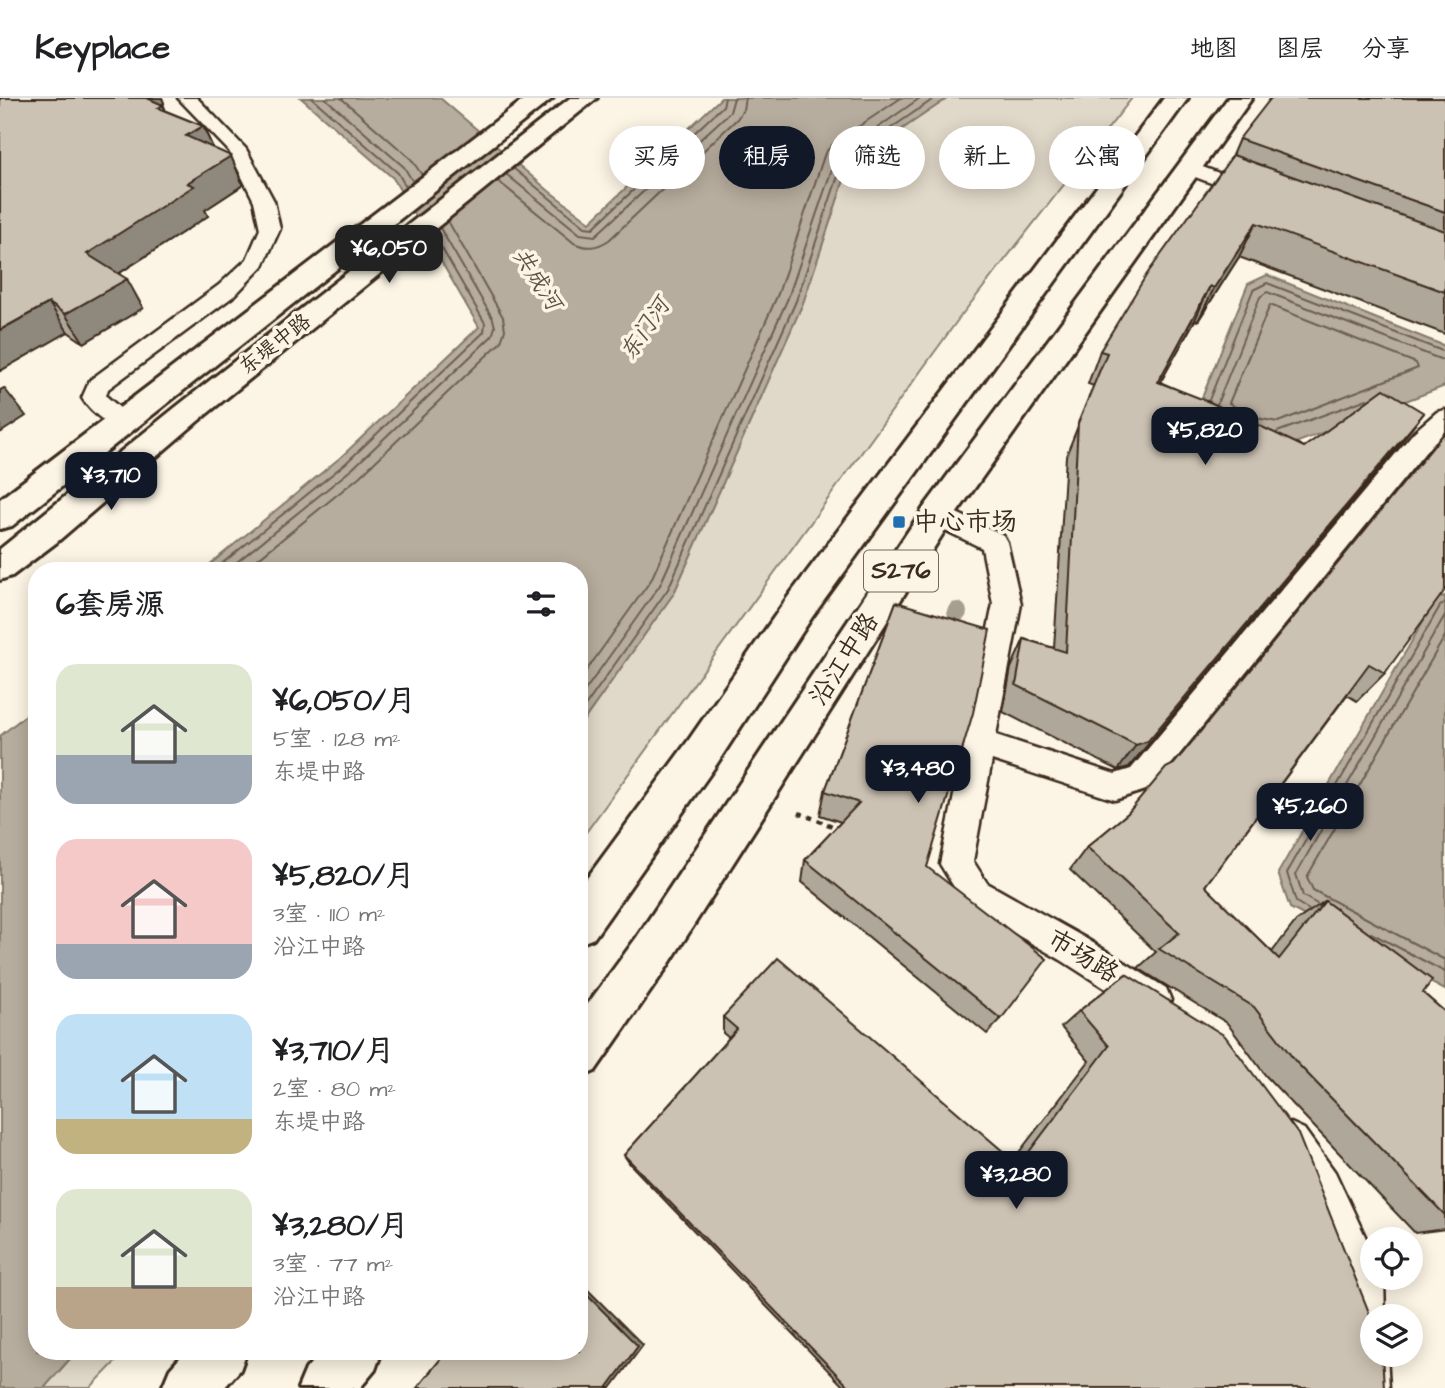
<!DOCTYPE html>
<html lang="zh">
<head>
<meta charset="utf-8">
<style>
	:root { --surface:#fff; --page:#f6f6f6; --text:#202124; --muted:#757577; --line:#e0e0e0; --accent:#111827 }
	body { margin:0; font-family:"Architects Daughter","LXGW WenKai TC",sans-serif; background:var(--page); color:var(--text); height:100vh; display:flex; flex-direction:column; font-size:26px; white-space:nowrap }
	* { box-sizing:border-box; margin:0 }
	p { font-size:23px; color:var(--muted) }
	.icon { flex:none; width:38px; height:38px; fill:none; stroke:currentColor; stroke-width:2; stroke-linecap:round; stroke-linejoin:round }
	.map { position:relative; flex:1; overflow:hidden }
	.panel { position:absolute; left:28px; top:464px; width:560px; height:798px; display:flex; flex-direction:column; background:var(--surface); border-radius:28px; box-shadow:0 4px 18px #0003 }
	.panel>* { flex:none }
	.banner { position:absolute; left:609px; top:28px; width:665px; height:63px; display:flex; gap:14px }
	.fabs { position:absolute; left:1360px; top:1129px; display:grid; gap:14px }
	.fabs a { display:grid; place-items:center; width:63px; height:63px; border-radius:50%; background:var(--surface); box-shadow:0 4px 18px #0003; font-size:35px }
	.price { position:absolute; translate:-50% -60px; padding:0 16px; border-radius:14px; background:var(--accent); color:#fff; font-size:23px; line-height:46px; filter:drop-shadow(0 2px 4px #0008) }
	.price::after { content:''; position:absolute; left:50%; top:42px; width:21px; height:16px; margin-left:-10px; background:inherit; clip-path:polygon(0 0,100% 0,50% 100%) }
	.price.selected { background:#222; color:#fff }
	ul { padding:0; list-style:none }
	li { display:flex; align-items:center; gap:21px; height:175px; padding:0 28px }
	li span { display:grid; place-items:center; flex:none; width:196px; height:140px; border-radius:21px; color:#555 }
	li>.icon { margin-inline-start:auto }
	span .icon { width:84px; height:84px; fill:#fffc; stroke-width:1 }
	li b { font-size:30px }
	h2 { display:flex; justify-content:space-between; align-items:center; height:84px; padding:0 28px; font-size:30px }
	.chip { padding:0 24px; border-radius:32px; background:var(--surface); box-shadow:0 4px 18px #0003; font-size:24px; line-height:63px }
	.chip.selected { background:var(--accent); color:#fff }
	header { display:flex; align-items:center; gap:42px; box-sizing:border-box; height:98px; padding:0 35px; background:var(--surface); border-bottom:2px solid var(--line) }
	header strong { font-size:33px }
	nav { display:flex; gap:38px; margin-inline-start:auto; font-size:24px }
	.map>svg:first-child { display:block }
</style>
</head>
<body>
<header>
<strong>Keyplace</strong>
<nav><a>地图</a><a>图层</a><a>分享</a></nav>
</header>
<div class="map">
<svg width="1445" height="1290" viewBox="0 0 1445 1290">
	<rect width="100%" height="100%" fill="#fcf5e5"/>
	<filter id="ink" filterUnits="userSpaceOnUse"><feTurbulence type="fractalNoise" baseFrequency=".0143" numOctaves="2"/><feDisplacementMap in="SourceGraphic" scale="14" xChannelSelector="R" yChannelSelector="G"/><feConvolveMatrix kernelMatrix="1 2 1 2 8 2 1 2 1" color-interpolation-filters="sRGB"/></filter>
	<g filter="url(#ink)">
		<g fill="#e0d8c8" stroke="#8e8173" stroke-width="2">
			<path d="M 948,0 L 1132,0 L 960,219 L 579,744 L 579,629 L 674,495 L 803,205 L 849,67 Z"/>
			<path d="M 77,1253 L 126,1253 L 90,1290 L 44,1290 Z"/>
		</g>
		<g fill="#b7ad9e" stroke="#85796b" stroke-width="2">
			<path d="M 301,0 L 440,0 L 549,93 L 590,124 L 721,0 L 948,0 L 849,67 L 803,205 L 674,495 L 579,629 L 579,472 L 203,472 L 341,359 L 479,229 L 393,80 Z"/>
			<path d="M 1267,177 L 1445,248 L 1445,288 L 1285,349 L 1195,317 L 1248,186 Z"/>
			<path d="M 1445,498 L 1445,892 L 1290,810 L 1278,775 L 1436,501 Z"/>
			<path d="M 37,608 L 37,1253 L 77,1253 L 44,1290 L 0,1290 L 0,638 Z"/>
		</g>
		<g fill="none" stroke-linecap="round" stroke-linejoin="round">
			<g stroke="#6d5e51" stroke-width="2">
				<path d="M 312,0 L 398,75 L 406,89"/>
				<path d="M 325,0 L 404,69 L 413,84"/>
				<path d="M 341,0 L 411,61 L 422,77"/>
				<path d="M 513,70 L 585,129 L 593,130 L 723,8 L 725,0"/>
				<path d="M 506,76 L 580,136 L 595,138 L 730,14 L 734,0"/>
				<path d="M 498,83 L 574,145 C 587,151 597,150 609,142 L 737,21 L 743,12 L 745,0"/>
				<path d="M 1270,207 L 1416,265 L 1418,270 L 1278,324 L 1251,319 L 1229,305 Z"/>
				<path d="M 1209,302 L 1253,192 L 1267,185 L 1445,254"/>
				<path d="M 1217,306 L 1260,199 L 1267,194 L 1445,263"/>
				<path d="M 1277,334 L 1367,301"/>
				<path d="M 214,472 L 346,365 L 484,234 L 485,225 L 433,135"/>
				<path d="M 227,472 L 352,371 L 492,238 L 495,229 L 493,221 L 440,130"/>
				<path d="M 244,472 L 359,379 L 501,244 L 505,232 L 503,219 L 448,123"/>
				<path d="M 1445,538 L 1307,779 L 1313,792 L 1445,862"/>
				<path d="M 579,583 L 651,482 L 778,196 L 825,55 L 834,45 L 901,0"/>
				<path d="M 579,601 L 660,487 L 788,200 L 836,59 L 920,0"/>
				<path d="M 579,617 L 668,491 L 796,203 L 843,63 L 935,0"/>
				<path d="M 1317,806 L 1303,798 L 1296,776 L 1445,517"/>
				<path d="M 1309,812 L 1296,804 L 1287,775 L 1440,508 L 1445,505"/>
				<path d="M 1371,835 L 1445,874"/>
			</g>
			<defs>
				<g id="service">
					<path d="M 178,0 L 197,0 L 246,51 L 274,103 L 280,131 L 263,168 L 235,197 L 108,291 L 106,298 L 135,323 L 131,329 C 114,334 91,315 82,300 L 90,282 L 219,187 L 247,161 L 260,131 L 254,103 L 229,53 Z"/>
					<path d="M 1189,64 L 1262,91 L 1265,95 L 1262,99 L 1248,99 L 1182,74 L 1179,70 Z"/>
					<path d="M 1445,312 L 1445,334 L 1432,346 L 1152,690 L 1115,702 L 992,662 L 973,763 L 987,785 L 1085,840 L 1166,890 L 1171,902 L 1166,914 L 1154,919 L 1142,914 L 1061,862 L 965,807 L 940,766 L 993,506 L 982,450 L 928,424 L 924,417 L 928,410 L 937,408 L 946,410 L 1003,437 L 1007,444 L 1021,506 L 996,637 L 1115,676 L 1131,671 L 1414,334 L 1437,314 Z"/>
					<path d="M 1291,1025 L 1304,1031 L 1335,1074 L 1372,1153 L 1372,1180 L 1384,1180 L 1385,1218 L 1372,1218 L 1372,1256 L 1387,1256 L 1389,1290 L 1347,1290 L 1344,1181 L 1309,1100 L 1278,1057 L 1272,1044 L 1278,1031 Z"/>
				</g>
				<g id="secondary">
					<path d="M 526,0 L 553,0 L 12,428 L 0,431 L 0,401 Z"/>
					<path d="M 570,0 L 597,0 L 198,323 L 57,444 L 12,478 L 0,482 L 0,451 L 176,309 Z"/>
				</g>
				<g id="primary">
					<path d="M 1164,0 L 1188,0 L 812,519 L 716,667 L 594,840 L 579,846 L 579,791 L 688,643 L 788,499 Z"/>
					<path d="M 1228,0 L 1252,0 L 949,426 L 667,869 L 595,973 L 579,980 L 579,918 L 637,839 L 925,408 Z"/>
					<path d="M 186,1253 L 247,1253 L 240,1272 L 224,1290 L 162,1290 L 170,1271 Z"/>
					<path d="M 321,1253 L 382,1253 L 375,1272 L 360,1290 L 298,1290 L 306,1271 Z"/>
				</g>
			</defs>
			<use href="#service" stroke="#3b2a1e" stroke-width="5"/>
			<use href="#secondary" stroke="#3b2a1e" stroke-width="6"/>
			<use href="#primary" stroke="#3b2a1e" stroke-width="6"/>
			<path stroke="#3b2a1e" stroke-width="4.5" stroke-dasharray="5 5" stroke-linecap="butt" d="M 799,715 L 840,731"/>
			<use href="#service" fill="#fcf5e5" fill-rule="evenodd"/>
			<use href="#secondary" fill="#fcf5e5" fill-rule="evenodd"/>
			<use href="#primary" fill="#fcf5e5" fill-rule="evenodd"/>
		</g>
		<circle fill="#a89e8f" cx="957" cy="514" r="10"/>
		<g fill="#afa79a" stroke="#3b2a1e" stroke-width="2">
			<path d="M 0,0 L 162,0 L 164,5 L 163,6 L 166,13 L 203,28 L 213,50 L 243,87 L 205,112 L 208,118 L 118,176 L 143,210 L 84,245 L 68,234 L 0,273 Z"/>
			<path d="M 1445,0 L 1445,236 L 1239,159 L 1198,223 L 1195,222 L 1160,284 L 1304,349 L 1399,347 L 1129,669 L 1118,672 L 1003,614 L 1011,570 L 1024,541 L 1054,550 L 1066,358 L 1094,288 L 1088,286 L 1100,253 L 1230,62 L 1239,41 Z"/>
			<path d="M 1445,334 L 1385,575 L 1357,603 L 1347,597 L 1205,788 L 1272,854 L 1296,823 L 1325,803 L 1423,895 L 1445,914 L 1445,1131 L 1415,1135 L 1266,978 L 1227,925 L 1138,870 L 1156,854 L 1070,772 L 1087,749 L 1128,715 L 1174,666 Z"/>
			<path d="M 896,504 L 927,769 L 1001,921 L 987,936 L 802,784 L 805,762 L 841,724 L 820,717 L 825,693 Z"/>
			<path d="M 1126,876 L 1384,1290 L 845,1290 L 630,1066 L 624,1057 L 729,940 L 723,935 L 723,919 L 1013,1062 L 1089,963 L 1061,929 L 1079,913 Z"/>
		</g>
		<g fill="#8f887d" stroke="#3b2a1e" stroke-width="2">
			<path d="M 129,0 L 162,0 L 164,5 L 138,20 Z"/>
			<path d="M 163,7 L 176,36 L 158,10 Z"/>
			<path d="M 203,28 L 216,57 L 186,38 Z"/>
			<path d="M 231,58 L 243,87 L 205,112 L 208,118 L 104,185 L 87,156 L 187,85 Z"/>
			<path d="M 1256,125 L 1239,159 L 1198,223 L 1214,190 Z"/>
			<path d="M 127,181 L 143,210 L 84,245 L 65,216 Z"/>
			<path d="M 1210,188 L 1195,222 L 1143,316 L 1158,284 Z"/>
			<path d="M 49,205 L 68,234 L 0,273 L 0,232 Z"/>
			<path d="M 4,290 L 26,318 L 0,335 L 0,292 Z"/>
			<path d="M 1424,315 L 1399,347 L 1129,669 L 1118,672 L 1136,647 Z"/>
			<path d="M 579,1183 L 643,1247 L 611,1290 L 607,1290 L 579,1189 Z"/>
		</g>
		<g fill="#ccc2b3" stroke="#3b2a1e" stroke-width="2">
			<path d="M 0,0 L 147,0 L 163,7 L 158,10 L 203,28 L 186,38 L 231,58 L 187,85 L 194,88 L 87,156 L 127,181 L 65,216 L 49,205 L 0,232 Z"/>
			<path d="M 1271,0 L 1445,0 L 1445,114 L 1239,41 Z"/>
			<path d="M 1233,57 L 1445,133 L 1445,194 L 1256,125 L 1214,190 L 1210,188 L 1158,284 L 1212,305 L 1304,349 L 1384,291 L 1424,315 L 1148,643 L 1136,647 L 1016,587 L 1024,541 L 1066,554 L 1078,325 L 1107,255 L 1100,253 L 1147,176 Z"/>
			<path d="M 1445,334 L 1445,492 L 1385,575 L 1369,566 L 1205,788 L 1279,861 L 1325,803 L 1432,882 L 1423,895 L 1445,914 L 1445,1117 L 1296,964 L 1254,909 L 1159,851 L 1179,835 L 1087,749 L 1128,715 L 1166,670 L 1174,666 Z"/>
			<path d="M 896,504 L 990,532 L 973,615 L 927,769 L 1047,861 L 1001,921 L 805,762 L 859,705 L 825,693 Z"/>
			<path d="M 778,860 L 1019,1067 L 1109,948 L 1079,913 L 1126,876 L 1225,938 L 1298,1036 L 1372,1222 L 1372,1256 L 1382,1256 L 1384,1290 L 850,1290 L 624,1057 L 737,931 L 723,919 Z"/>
			<path d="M 579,1189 L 638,1248 L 607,1290 L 417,1290 L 447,1253 L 579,1253 Z"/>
		</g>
	</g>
	<rect fill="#1f6fb2" stroke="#fcf5e5" stroke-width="2.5" x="892" y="417" width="14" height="14" rx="3.5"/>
	<g text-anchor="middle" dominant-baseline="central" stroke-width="7" stroke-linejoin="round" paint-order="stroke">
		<g font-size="21" fill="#3b2a1e" stroke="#fcf5e5">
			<text transform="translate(275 246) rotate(-38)">东堤中路</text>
		</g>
		<g font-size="23" font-style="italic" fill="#605144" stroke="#fcf5e5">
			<text transform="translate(537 181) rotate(57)">共成河</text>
			<text transform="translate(645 231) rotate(-56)">东门河</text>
		</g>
		<rect fill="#fcf5e5" stroke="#75675a" stroke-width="2" x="864" y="452.5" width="74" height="41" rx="5"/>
		<g font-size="24" font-weight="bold" fill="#3b2a1e">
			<text x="901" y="473">S276</text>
		</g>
		<g font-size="26" fill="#3b2a1e" stroke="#fcf5e5" text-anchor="start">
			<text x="913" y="424">中心市场</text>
		</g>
		<g font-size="26" fill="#3b2a1e" stroke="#fcf5e5">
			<text transform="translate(844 561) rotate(-57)">沿江中路</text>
			<text transform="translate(1083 858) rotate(31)">市场路</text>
		</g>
	</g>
</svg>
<div class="fabs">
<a><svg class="icon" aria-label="locate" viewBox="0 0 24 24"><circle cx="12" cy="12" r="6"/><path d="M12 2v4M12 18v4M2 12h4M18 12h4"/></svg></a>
<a><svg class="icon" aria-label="layers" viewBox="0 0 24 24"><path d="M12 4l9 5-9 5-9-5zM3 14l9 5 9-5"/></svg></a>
</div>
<b class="price selected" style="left:389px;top:187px">¥6,050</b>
<b class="price" style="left:1205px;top:369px">¥5,820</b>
<b class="price" style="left:111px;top:414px">¥3,710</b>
<b class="price" style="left:918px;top:707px">¥3,480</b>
<b class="price" style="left:1310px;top:745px">¥5,260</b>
<b class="price" style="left:1016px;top:1113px">¥3,280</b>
<div class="banner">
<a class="chip">买房</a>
<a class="chip selected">租房</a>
<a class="chip">筛选</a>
<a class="chip">新上</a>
<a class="chip">公寓</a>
</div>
<section class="panel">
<h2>6套房源<svg class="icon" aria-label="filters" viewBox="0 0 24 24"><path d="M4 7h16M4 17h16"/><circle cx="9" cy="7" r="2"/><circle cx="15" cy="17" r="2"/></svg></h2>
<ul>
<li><span style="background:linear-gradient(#dfe7d0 65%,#9aa5b1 0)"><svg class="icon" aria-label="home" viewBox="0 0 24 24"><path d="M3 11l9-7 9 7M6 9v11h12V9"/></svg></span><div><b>¥6,050/月</b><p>5室 · 128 m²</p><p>东堤中路</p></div></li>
<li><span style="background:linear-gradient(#f6c9c9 75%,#9aa5b1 0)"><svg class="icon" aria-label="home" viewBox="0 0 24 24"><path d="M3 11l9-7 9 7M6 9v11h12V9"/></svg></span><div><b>¥5,820/月</b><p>3室 · 110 m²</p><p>沿江中路</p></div></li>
<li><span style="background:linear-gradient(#bfe0f5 75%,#c2b280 0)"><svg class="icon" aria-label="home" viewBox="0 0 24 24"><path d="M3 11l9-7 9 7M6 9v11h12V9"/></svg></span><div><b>¥3,710/月</b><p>2室 · 80 m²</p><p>东堤中路</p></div></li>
<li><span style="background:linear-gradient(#dfe7d0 70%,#b9a48a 0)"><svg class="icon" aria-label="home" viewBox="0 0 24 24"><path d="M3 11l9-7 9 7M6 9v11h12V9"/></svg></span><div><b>¥3,280/月</b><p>3室 · 77 m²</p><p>沿江中路</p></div></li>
</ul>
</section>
</div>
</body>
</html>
